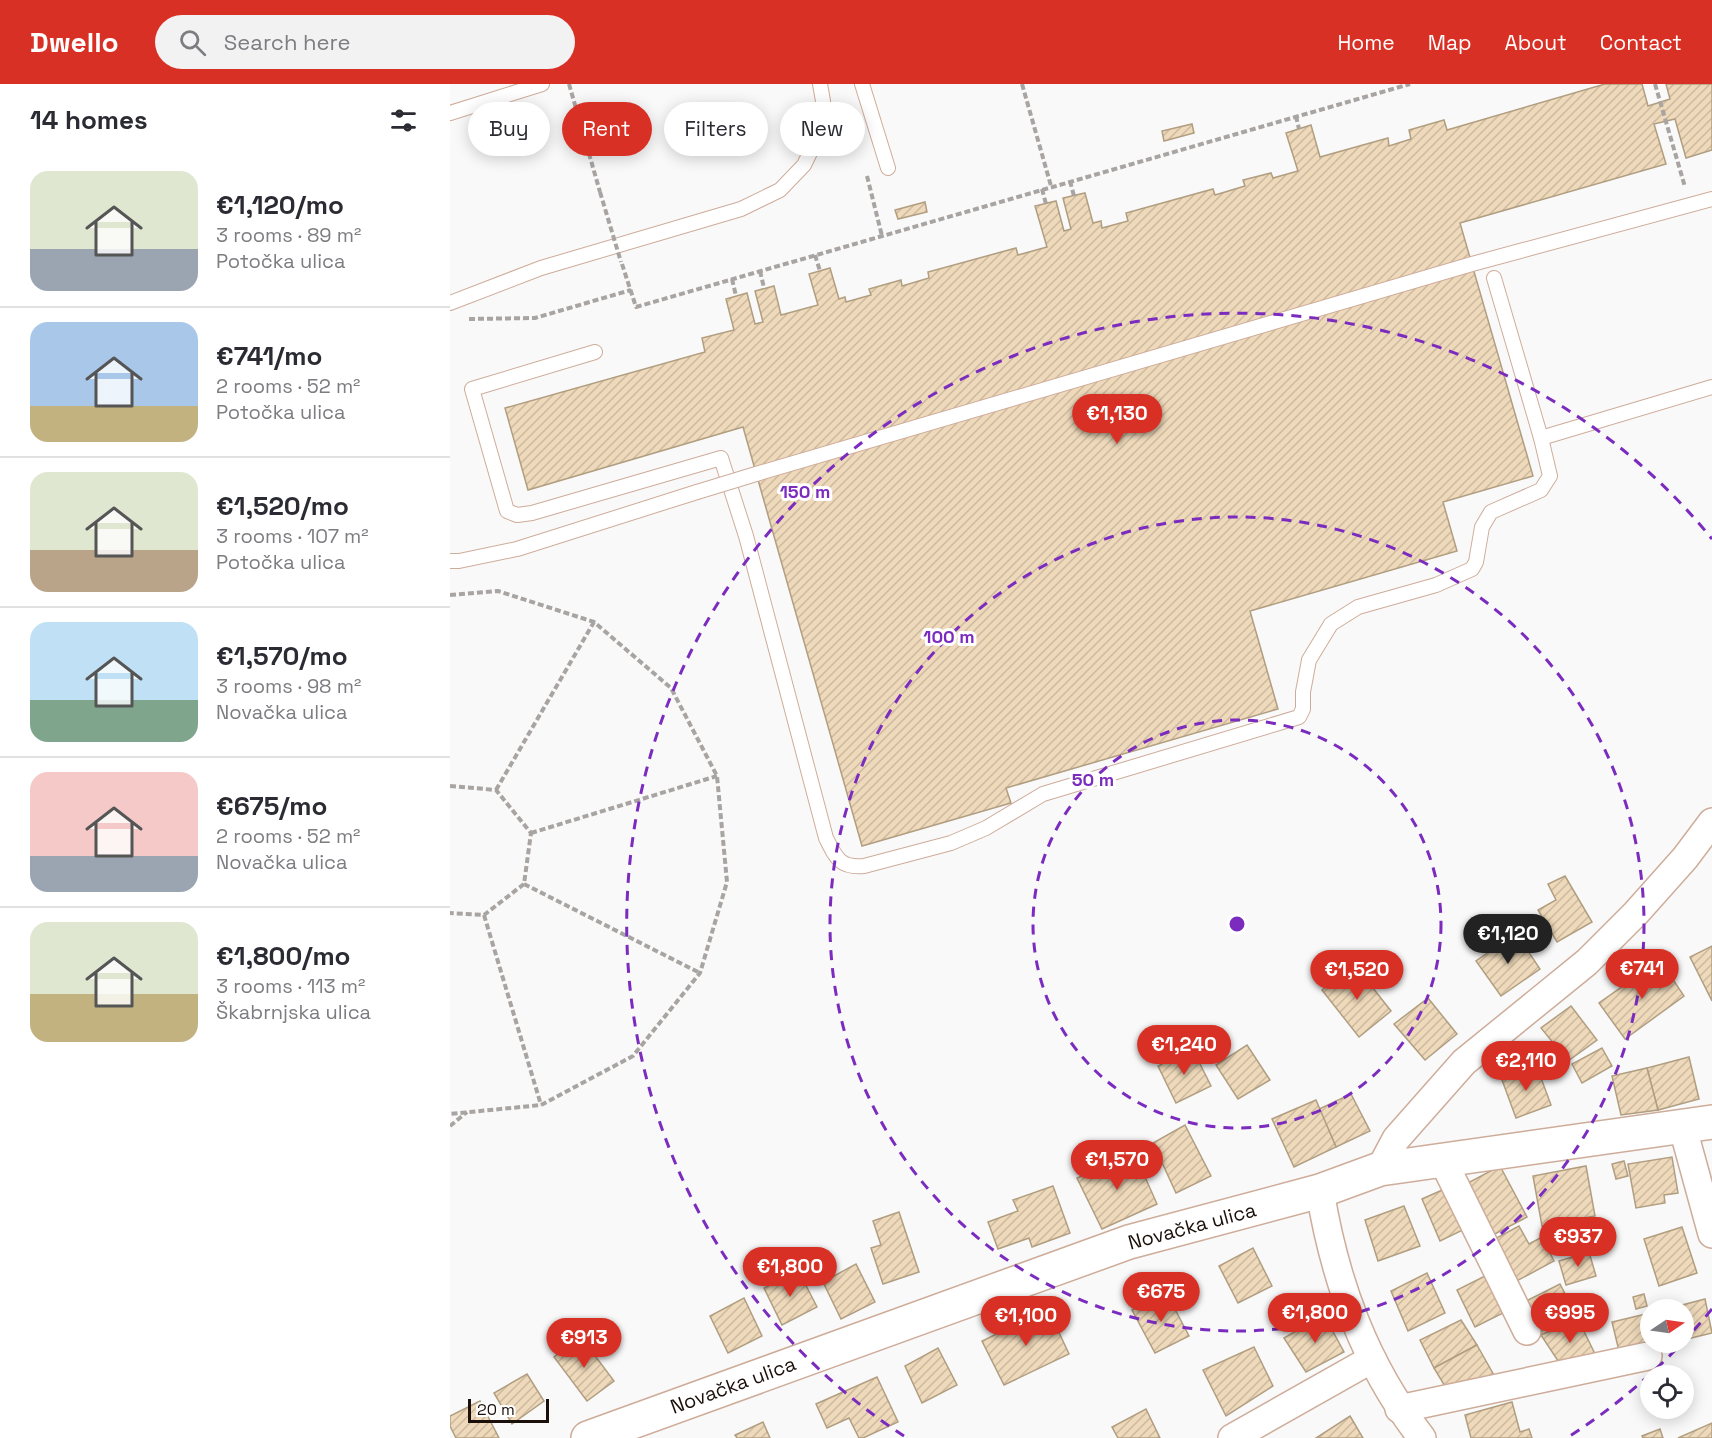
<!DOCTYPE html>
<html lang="en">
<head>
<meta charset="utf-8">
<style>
	:root { --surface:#fff; --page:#f2f2f3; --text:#2b2b33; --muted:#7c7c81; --line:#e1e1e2; --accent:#d93025 }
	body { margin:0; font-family:"Space Grotesk",sans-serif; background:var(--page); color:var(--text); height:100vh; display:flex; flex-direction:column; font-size:22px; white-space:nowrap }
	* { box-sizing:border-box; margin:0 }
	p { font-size:20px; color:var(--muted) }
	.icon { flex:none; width:33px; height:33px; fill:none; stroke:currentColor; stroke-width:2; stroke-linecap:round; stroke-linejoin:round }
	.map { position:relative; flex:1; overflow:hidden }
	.sheet { display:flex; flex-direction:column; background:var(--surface); width:450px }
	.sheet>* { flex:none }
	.hud { position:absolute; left:18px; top:18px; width:570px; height:54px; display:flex; gap:12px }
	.needle { width:39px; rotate:77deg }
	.fabs { position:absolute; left:1190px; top:1215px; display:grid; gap:12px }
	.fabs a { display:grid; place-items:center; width:54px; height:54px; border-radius:50%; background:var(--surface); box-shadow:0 3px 15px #0003; font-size:30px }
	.scale { position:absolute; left:18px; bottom:15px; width:81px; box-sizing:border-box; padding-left:6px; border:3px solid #1b0f09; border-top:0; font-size:16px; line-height:21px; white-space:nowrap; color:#1b0f09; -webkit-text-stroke:4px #fff; paint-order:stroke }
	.price { position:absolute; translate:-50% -51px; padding:0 14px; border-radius:21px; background:var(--accent); color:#fff; font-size:20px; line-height:39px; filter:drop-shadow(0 2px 3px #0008) }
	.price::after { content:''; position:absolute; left:50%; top:36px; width:18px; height:14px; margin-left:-9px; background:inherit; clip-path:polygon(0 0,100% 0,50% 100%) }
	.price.current { background:#222; color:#fff }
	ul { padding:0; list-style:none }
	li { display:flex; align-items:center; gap:18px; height:150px; padding:0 30px }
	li+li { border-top:2px solid var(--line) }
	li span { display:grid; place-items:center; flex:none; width:168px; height:120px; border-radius:18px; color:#555 }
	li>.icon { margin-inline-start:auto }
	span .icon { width:72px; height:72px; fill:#fffc; stroke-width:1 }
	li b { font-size:26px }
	h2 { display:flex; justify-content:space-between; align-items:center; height:72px; padding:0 30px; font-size:26px }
	.tag { padding:0 21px; border-radius:27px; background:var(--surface); box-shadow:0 3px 15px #0003; font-size:21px; line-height:54px }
	.tag.current { background:var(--accent); color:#fff }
	header { display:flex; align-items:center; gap:36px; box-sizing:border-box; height:84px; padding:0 30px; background:var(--accent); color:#fff }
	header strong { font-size:28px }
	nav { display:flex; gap:33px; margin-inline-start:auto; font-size:21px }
	.search { width:420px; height:54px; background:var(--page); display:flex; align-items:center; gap:15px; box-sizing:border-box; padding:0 21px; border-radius:33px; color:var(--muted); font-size:22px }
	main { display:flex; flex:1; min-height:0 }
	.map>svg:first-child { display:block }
</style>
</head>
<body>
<header>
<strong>Dwello</strong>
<div class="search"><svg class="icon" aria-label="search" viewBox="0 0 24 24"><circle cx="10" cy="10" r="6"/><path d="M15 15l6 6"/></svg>Search here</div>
<nav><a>Home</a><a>Map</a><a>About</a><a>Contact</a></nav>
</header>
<main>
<section class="sheet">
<h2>14 homes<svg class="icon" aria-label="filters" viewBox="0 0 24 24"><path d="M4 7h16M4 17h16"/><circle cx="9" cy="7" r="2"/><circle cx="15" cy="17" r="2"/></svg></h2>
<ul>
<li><span style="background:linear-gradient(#dfe7d0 65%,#9aa5b1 0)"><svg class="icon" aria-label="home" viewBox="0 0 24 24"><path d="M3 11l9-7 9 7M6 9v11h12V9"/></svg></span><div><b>€1,120/mo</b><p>3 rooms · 89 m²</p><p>Potočka ulica</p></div></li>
<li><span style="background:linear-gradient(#a9c7e8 70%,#c2b280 0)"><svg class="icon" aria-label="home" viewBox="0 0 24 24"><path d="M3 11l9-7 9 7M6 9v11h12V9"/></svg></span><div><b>€741/mo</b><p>2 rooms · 52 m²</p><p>Potočka ulica</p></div></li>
<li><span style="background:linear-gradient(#dfe7d0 65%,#b9a48a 0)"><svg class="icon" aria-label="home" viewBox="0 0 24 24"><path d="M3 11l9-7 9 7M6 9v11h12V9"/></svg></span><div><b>€1,520/mo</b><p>3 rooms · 107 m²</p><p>Potočka ulica</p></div></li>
<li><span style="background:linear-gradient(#bfe0f5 65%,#7fa58c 0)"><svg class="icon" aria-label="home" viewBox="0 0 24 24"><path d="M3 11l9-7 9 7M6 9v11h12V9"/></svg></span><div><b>€1,570/mo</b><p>3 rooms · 98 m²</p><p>Novačka ulica</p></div></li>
<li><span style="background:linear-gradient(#f6c9c9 70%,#9aa5b1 0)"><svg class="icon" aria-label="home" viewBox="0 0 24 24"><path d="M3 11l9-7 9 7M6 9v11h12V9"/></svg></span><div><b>€675/mo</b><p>2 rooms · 52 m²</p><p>Novačka ulica</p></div></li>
<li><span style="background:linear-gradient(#dfe7d0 60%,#c2b280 0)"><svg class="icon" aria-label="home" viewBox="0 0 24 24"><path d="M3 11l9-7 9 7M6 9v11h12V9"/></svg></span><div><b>€1,800/mo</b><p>3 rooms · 113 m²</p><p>Škabrnjska ulica</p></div></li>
</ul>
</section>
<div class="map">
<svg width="1262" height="1354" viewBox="0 0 1262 1354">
	<defs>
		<pattern id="building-hatch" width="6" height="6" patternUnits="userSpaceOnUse" patternTransform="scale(1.5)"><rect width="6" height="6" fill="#eed9ba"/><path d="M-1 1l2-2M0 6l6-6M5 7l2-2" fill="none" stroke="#ccb99f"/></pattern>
	</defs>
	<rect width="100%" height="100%" fill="#f9f9f9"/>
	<g fill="url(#building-hatch)" stroke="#b19e80" stroke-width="1.5">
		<path d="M 1155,0 L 1192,0 L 1198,22 L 1220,15 L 1216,0 L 1262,0 L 1262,66 L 1236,74 L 1225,35 L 1204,40 L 1216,80 L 1010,139 L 1083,392 L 993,418 L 1007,467 L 800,527 L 828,625 L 556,704 L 561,719 L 412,762 L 293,343 L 78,406 L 55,324 L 255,268 L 252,254 L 284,246 L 276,215 L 297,209 L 305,240 L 313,238 L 305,207 L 324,202 L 331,231 L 368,221 L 359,190 L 380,184 L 389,215 L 395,213 L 396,218 L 421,211 L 419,205 L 451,196 L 452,202 L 479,194 L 478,188 L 566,164 L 568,171 L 597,163 L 585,122 L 606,117 L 614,147 L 621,145 L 613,114 L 635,109 L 643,139 L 651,137 L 652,144 L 678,137 L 676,129 L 763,105 L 765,111 L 795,102 L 793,96 L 821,89 L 823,94 L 848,87 L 836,49 L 861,41 L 870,73 L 938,54 L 939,62 L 961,55 L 959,46 L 994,36 L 997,46 Z"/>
		<path d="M 742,40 L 744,49 L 714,57 L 712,47 Z"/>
		<path d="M 475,118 L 477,128 L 448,135 L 445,126 Z"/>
		<path d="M 1115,792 L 1142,838 L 1107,858 L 1088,826 L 1106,816 L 1098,800 Z"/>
		<path d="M 1066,849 L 1090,885 L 1051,912 L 1026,877 Z"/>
		<path d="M 1262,862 L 1262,917 L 1240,873 Z"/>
		<path d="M 1210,876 L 1234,912 L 1175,955 L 1149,919 Z"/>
		<path d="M 904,880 L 941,927 L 909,953 L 872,906 Z"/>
		<path d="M 978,914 L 1007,950 L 975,976 L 944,940 Z"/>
		<path d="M 1121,922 L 1147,956 L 1118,977 L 1091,944 Z"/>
		<path d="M 797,961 L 820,996 L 788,1015 L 766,981 Z"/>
		<path d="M 742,964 L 761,1002 L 726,1019 L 708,982 Z"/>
		<path d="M 1152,964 L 1162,982 L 1132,999 L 1122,980 Z"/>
		<path d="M 1239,973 L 1249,1015 L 1208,1026 L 1197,984 Z"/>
		<path d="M 1087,983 L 1101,1021 L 1066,1034 L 1052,996 Z"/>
		<path d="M 1197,984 L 1208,1026 L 1171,1031 L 1162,992 Z"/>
		<path d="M 901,1010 L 920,1047 L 886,1063 L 869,1025 Z"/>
		<path d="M 866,1016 L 886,1063 L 844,1083 L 822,1035 Z"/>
		<path d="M 735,1041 L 761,1092 L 726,1109 L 703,1059 Z"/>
		<path d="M 684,1068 L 707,1120 L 652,1145 L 627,1094 Z"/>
		<path d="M 1222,1073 L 1228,1109 L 1214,1111 L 1215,1119 L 1186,1124 L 1178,1080 Z"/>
		<path d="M 1174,1077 L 1178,1092 L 1166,1095 L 1162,1080 Z"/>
		<path d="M 1050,1082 L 1077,1133 L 1041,1152 L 1014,1101 Z"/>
		<path d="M 1136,1082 L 1145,1132 L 1092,1142 L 1083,1092 Z"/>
		<path d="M 603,1102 L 620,1149 L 582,1163 L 579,1154 L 548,1165 L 538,1138 L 568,1127 L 563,1116 Z"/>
		<path d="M 999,1103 L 1017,1144 L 990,1157 L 972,1115 Z"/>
		<path d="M 954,1122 L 970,1162 L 928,1177 L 915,1136 Z"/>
		<path d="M 449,1128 L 469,1188 L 433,1200 L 421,1164 L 431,1161 L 423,1137 Z"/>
		<path d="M 1069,1142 L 1079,1160 L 1092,1153 L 1104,1177 L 1061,1200 L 1039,1158 Z"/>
		<path d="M 1232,1143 L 1247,1189 L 1209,1202 L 1194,1155 Z"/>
		<path d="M 803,1164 L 822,1202 L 788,1219 L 769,1182 Z"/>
		<path d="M 1139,1168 L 1146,1192 L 1116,1201 L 1109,1177 Z"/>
		<path d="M 406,1180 L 425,1218 L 391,1235 L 373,1198 Z"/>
		<path d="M 348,1186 L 367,1223 L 332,1241 L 314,1204 Z"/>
		<path d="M 977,1189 L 995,1229 L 958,1247 L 941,1207 Z"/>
		<path d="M 1041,1189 L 1059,1226 L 1025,1243 L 1007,1206 Z"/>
		<path d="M 1110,1200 L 1128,1235 L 1091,1251 L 1074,1218 Z"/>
		<path d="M 716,1208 L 739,1252 L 705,1269 L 682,1226 Z"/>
		<path d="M 1194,1210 L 1197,1222 L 1186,1225 L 1183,1213 Z"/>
		<path d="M 294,1214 L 312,1252 L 278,1269 L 260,1232 Z"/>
		<path d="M 1255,1215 L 1262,1249 L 1233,1256 L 1233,1226 L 1213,1226 Z"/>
		<path d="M 598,1225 L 619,1270 L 554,1301 L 532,1257 Z"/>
		<path d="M 1200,1229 L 1200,1258 L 1222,1258 L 1170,1271 L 1162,1238 Z"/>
		<path d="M 874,1231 L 894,1268 L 856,1288 L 834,1254 Z"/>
		<path d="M 1128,1235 L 1147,1274 L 1112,1283 L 1091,1251 Z"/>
		<path d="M 1011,1236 L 1027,1261 L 984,1284 L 970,1256 Z"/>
		<path d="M 131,1253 L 164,1297 L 137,1317 L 104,1273 Z"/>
		<path d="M 1027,1261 L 1045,1293 L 996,1304 L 984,1284 Z"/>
		<path d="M 804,1263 L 823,1302 L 776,1332 L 753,1286 Z"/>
		<path d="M 488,1264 L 507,1301 L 472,1319 L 455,1282 Z"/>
		<path d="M 77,1290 L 94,1317 L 62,1340 L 44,1309 Z"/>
		<path d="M 427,1293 L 448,1338 L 413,1354 L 409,1354 L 399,1334 L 377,1344 L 366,1320 Z"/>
		<path d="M 30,1317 L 49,1354 L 6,1354 L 0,1342 L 0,1332 Z"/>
		<path d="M 1062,1318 L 1070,1348 L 1079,1345 L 1082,1354 L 1021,1354 L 1015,1331 Z"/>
		<path d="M 696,1325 L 710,1354 L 668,1354 L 662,1343 Z"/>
		<path d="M 900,1332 L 913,1354 L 866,1354 Z"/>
		<path d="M 313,1338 L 320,1354 L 287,1354 L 285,1351 Z"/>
		<path d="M 1262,1339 L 1262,1354 L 1228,1354 Z"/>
		<path d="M 1210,1345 L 1213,1354 L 1193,1354 L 1192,1352 Z"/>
	</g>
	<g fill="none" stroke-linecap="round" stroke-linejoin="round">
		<defs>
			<g id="lane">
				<path d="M 412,0 L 438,84"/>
				<path d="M 0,29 L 92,0"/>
				<path d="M 0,219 L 91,184 L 291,125 L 330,106 L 354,81 L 369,50 L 373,17 L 370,0"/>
				<path d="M 145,268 L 22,305 L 57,427 L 67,431 L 82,429 L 271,374 L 296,452 L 376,754 C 386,774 390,784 414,782 L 501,759 L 536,744 L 593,710 L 849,633 L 853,625 L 853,608 L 859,576 L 881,540 L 908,523 L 986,501 L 1022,485 L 1026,478 L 1032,443 L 1041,428 L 1091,406 L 1100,392 L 1091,354 L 1044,194"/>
				<path d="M 1091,354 L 1262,303"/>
				<path d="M 306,390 L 1022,180 L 1262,115"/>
				<path d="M 0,477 L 9,477 L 67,465 L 247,408"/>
			</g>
			<g id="street">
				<path d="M 1232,1041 L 1262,1150"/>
				<path d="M 998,1076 L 999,1089 L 1077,1247"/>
				<path d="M 930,1085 L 946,1055 L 1014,978 L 1137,878 L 1186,829 L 1235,774 L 1262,738"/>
				<path d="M 870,1107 C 885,1198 915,1281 972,1354"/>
				<path d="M 949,1325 L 1198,1272"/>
				<path d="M 782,1354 L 922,1275"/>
			</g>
			<path id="secondary" d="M 138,1354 L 679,1158 L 870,1107 L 930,1085 L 1262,1038"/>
		</defs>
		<use href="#lane" stroke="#ceac9a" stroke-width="16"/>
		<use href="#street" stroke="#ceac9a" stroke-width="30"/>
		<use href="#secondary" stroke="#ceac9a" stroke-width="36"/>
		<g stroke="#a8a4a2" stroke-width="4" stroke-dasharray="6 3" stroke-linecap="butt">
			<path d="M 119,0 L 150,108"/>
			<path d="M 572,0 L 601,102"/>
			<path d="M 1205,0 L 1235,103"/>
			<path d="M 846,32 L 849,45"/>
			<path d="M 417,92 L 432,152"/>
			<path d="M 620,97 L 624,112"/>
			<path d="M 592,105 L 596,120"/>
			<path d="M 365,171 L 370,187"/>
			<path d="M 172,180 L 186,223 L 960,0"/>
			<path d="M 310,187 L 314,204"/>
			<path d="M 282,195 L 286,212"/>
			<path d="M 19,235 L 85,234 L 181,206"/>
			<path d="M 0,511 L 48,507 L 144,538 L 221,604 L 267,692 L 277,798 L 250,889 L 183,972 L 91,1021 L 0,1030"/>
			<path d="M 0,702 L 46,706 L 81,749 L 74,800 L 34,831 L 0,829"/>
			<path d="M 46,706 L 144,538"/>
			<path d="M 81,749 L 267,692"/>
			<path d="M 74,800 L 250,889"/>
			<path d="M 34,831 L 91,1021"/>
			<path d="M 0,1042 L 17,1028"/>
		</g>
		<use href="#lane" stroke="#fff" stroke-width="14"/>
		<use href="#street" stroke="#fff" stroke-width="27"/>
		<use href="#secondary" stroke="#fff" stroke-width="33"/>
		<defs>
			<path id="lane-bridge" d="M 247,408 L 306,390"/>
		</defs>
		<use href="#lane-bridge" stroke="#ceac9a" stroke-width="16" stroke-linecap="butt"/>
		<path stroke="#a8a4a2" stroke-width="4" stroke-dasharray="6 3" stroke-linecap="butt" d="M 150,108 L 171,178"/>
		<use href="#lane-bridge" stroke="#fff" stroke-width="14"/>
	</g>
	<g fill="none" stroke="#7b2cbf" stroke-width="3" stroke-dasharray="10 8">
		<circle cx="787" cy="840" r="204"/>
		<circle cx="787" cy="840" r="407"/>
		<path d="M1262 1225A611 611 0 0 1 1120 1352M454 1352A611 611 0 1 1 1262 455"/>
	</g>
	<g text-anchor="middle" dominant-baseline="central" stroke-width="6" stroke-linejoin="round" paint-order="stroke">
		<g font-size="20" fill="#1b0f09" stroke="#fff">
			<text transform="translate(742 1142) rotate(-15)">Novačka ulica</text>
			<text transform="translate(283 1301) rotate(-20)">Novačka ulica</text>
		</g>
	</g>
	<circle cx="787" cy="840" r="9" fill="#7b2cbf" stroke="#fff" stroke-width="3"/>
	<g font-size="18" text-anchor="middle" font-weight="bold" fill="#7b2cbf" stroke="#fff" stroke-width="6" stroke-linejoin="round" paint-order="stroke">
		<text x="355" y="414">150 m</text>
		<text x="499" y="559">100 m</text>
		<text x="643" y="702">50 m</text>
	</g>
</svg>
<div class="fabs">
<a><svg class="needle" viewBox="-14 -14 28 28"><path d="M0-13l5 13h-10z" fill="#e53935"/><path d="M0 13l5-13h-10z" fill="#7c7c81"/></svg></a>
<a><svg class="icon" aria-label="locate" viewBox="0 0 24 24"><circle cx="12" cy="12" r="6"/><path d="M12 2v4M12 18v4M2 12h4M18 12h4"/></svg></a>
</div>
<div class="scale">20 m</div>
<b class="price" style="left:667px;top:361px">€1,130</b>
<b class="price current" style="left:1058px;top:881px">€1,120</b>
<b class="price" style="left:1192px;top:916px">€741</b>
<b class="price" style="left:907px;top:917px">€1,520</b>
<b class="price" style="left:734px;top:992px">€1,240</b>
<b class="price" style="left:1076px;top:1008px">€2,110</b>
<b class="price" style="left:667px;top:1107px">€1,570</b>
<b class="price" style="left:1128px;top:1184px">€937</b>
<b class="price" style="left:340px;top:1214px">€1,800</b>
<b class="price" style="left:711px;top:1239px">€675</b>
<b class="price" style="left:865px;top:1260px">€1,800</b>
<b class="price" style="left:1120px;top:1260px">€995</b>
<b class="price" style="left:576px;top:1263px">€1,100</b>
<b class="price" style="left:134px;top:1285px">€913</b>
<div class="hud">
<a class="tag">Buy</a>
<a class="tag current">Rent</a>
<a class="tag">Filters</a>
<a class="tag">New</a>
</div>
</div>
</main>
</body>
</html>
